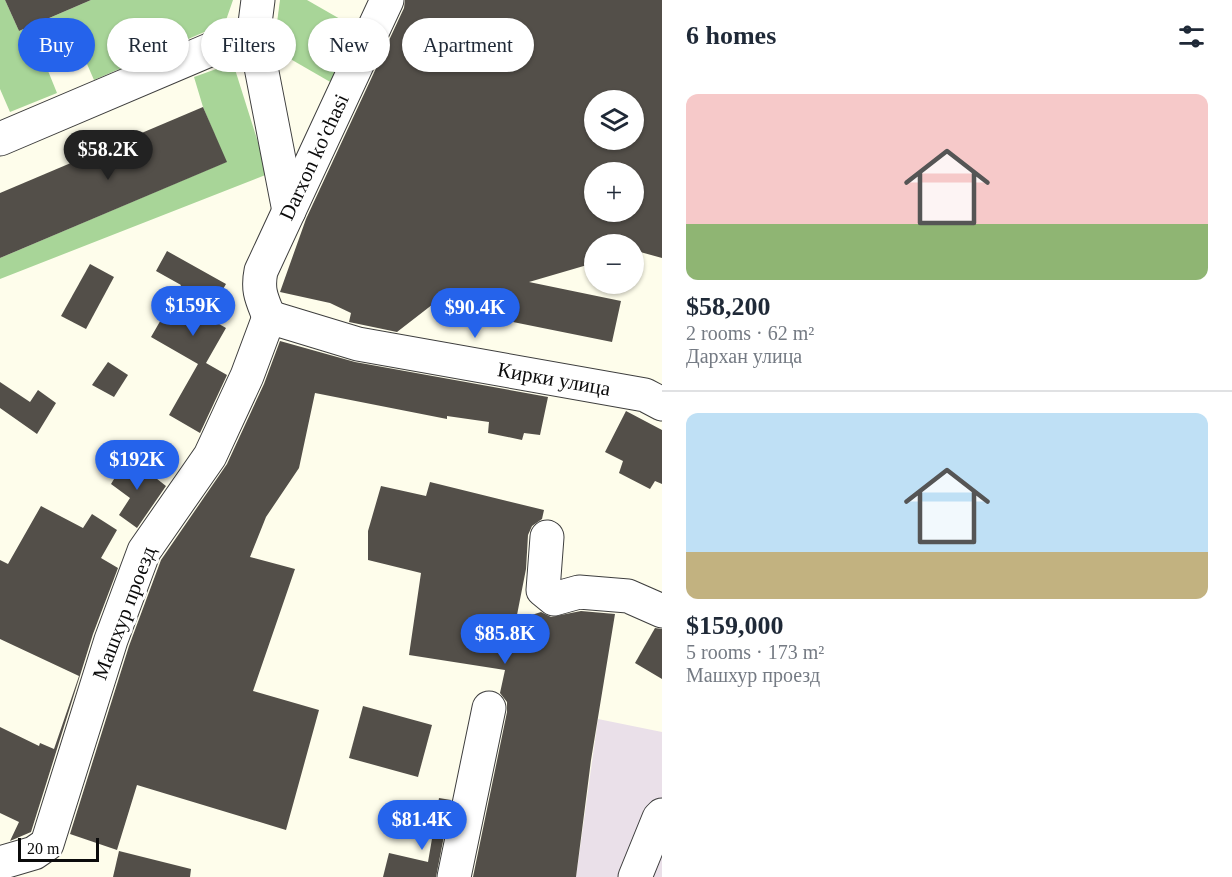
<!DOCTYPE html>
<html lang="en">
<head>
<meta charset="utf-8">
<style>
	:root { --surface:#fff; --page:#f6f6f7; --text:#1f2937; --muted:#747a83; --line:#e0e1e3; --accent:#2563eb }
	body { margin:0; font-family:"Times New Roman",serif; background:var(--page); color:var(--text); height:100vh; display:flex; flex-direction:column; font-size:22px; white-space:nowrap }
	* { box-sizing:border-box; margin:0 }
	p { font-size:20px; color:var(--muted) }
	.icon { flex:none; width:33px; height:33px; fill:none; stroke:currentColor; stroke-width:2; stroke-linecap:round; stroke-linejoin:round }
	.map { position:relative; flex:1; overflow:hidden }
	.sheet { display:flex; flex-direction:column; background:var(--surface); width:570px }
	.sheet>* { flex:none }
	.top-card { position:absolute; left:18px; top:18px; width:554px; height:54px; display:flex; gap:12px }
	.fabs { position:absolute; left:584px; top:90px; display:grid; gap:12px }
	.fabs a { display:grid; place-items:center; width:60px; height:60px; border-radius:50%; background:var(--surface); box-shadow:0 2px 4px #0004; font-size:30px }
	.scale { position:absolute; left:18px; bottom:15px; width:81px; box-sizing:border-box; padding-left:6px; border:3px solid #0b0b0b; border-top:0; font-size:16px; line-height:21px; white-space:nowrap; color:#0b0b0b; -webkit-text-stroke:4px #fff; paint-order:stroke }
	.price { position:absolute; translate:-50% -51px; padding:0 14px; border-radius:21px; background:var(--accent); color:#fff; font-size:20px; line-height:39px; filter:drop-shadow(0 2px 3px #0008) }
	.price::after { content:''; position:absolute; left:50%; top:36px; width:18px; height:14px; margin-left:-9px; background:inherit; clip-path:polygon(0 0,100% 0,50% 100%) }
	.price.on { background:#222; color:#fff }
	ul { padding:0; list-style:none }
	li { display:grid; align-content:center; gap:12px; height:318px; padding:0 24px }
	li+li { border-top:2px solid var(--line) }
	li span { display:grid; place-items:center; height:186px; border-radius:12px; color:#555 }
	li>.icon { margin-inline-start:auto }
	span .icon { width:108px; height:108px; fill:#fffc; stroke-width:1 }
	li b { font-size:26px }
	h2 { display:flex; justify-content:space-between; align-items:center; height:72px; padding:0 24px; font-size:26px }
	.chip { padding:0 21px; border-radius:27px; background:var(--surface); box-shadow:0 2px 4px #0004; font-size:21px; line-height:54px }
	.chip.on { background:var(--accent); color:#fff }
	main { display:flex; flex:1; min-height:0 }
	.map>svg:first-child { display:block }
</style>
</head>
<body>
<main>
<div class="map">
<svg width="662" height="877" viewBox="0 0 662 877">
	<rect width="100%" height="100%" fill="#fefdeb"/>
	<path fill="#eae0e9" d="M 598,719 L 662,732 L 662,877 L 576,877 Z"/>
	<g fill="#a8d598">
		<path d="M 0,0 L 5,0 L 19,31 L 91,0 L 233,0 L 225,23 L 94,80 L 77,41 L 42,56 L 57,93 L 10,112 L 0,89 Z"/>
		<path d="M 280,0 L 307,0 L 361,31 L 332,83 L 280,53 L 276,30 Z"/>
		<path d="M 233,63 L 268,174 L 0,279 L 0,258 L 226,162 L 203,107 L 194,77 Z"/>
	</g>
	<g fill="#534f49" fill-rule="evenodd">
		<path d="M 5,0 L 91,0 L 19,31 Z"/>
		<path d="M 405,0 L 662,0 L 662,258 L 633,250 L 633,244 L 594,244 L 594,263 L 529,282 L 621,301 L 612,342 L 508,321 L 512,300 L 437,301 L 397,332 L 349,322 L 351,313 L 330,303 L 280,292 L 306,219 L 404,8 ZM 594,100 L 633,100 L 633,140 L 594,140 ZM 594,172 L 633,172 L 633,212 L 594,212 Z"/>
		<path d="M 203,107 L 227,162 L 0,258 L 0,193 Z"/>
		<path d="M 167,251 L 226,284 L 207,317 L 226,328 L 206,363 L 227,375 L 200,433 L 169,415 L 198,364 L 151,337 L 181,285 L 156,271 Z"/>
		<path d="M 90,264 L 114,277 L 86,329 L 61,316 Z"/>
		<path d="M 280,341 L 355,362 L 548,397 L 540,435 L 524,433 L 522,440 L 488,433 L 489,422 L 447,416 L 447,419 L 315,393 L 299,468 L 266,517 L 250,557 L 295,569 L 253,691 L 319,710 L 286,830 L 137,785 L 117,850 L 70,834 L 129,646 L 161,560 L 227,464 L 264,384 Z"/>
		<path d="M 108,362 L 128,375 L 114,397 L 92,385 Z"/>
		<path d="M 0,382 L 30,402 L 38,390 L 56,403 L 37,434 L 0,408 Z"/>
		<path d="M 626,411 L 662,430 L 662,484 L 655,481 L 650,489 L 619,473 L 623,461 L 605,452 Z"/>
		<path d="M 128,456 L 166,486 L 137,528 L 119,515 L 130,498 L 111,484 Z"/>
		<path d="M 430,482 L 544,510 L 542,519 L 532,526 L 528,535 L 526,569 L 516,620 L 541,612 L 551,617 L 581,611 L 615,614 L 591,760 L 576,877 L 473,877 L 507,712 L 507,702 L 500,693 L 505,670 L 409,655 L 421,573 L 368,560 L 368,531 L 381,486 L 426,496 Z"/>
		<path d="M 41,506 L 83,528 L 92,514 L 117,530 L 101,558 L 118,568 L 93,634 L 31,832 L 10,841 L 19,822 L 0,813 L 0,727 L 39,746 L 40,743 L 54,749 L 79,676 L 0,639 L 0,560 L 8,564 Z"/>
		<path d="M 655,628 L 662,629 L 662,679 L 635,663 Z"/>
		<path d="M 363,706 L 432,725 L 418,777 L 349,758 Z"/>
		<path d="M 439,798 L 451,800 L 436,877 L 383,877 L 389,853 L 428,862 Z"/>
		<path d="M 119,851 L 191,869 L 190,877 L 113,877 Z"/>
	</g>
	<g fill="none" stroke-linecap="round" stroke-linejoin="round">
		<defs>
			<g id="minor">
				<path d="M 258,0 L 254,31 L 289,211"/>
				<path d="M 0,139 L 254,31"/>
				<path d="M 269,317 L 358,344 L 645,395 L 662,404"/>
				<path d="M 269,317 C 262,299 257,291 261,271 L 387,0"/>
				<path d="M 547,537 L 543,590 L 554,599 L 579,592 L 628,596 L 662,611"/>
				<path d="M 0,863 L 34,853 L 47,844 L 111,640 L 144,551 L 210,456 L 247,376 L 269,317"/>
				<path d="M 454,877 L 489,708"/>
				<path d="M 635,877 L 659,818 L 662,815"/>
			</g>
		</defs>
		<use href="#minor" stroke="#3e3e3e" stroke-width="35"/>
		<use href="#minor" stroke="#fff" stroke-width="33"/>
	</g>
	<g text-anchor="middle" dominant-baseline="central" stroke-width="6" stroke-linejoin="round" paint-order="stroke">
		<g font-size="21" fill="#0b0b0b" stroke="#fff">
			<text transform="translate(314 157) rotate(-65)">Darxon ko'chasi</text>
			<text transform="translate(554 379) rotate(10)">Кирки улица</text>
			<text transform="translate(124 613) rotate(-69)">Машхур проезд</text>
		</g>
	</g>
</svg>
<div class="fabs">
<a><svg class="icon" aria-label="layers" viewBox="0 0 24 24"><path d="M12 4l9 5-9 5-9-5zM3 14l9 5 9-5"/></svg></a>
<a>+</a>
<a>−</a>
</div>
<div class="scale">20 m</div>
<b class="price on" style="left:108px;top:181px">$58.2K</b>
<b class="price" style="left:193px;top:337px">$159K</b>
<b class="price" style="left:475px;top:339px">$90.4K</b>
<b class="price" style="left:137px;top:491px">$192K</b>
<b class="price" style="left:505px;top:665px">$85.8K</b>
<b class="price" style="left:422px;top:851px">$81.4K</b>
<div class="top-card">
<a class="chip on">Buy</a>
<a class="chip">Rent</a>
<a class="chip">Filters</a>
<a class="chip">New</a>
<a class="chip">Apartment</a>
</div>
</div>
<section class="sheet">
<h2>6 homes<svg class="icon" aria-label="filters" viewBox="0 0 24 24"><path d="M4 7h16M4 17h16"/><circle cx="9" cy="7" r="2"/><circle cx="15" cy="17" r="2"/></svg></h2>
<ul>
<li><span style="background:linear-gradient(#f6c9c9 70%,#8fb573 0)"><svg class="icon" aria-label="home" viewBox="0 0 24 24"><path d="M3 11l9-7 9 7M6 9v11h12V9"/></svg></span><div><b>$58,200</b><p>2 rooms · 62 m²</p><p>Дархан улица</p></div></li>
<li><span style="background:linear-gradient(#bfe0f5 75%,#c2b280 0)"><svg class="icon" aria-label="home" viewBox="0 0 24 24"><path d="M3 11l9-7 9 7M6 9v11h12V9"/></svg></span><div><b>$159,000</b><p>5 rooms · 173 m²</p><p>Машхур проезд</p></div></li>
</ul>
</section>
</main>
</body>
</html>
